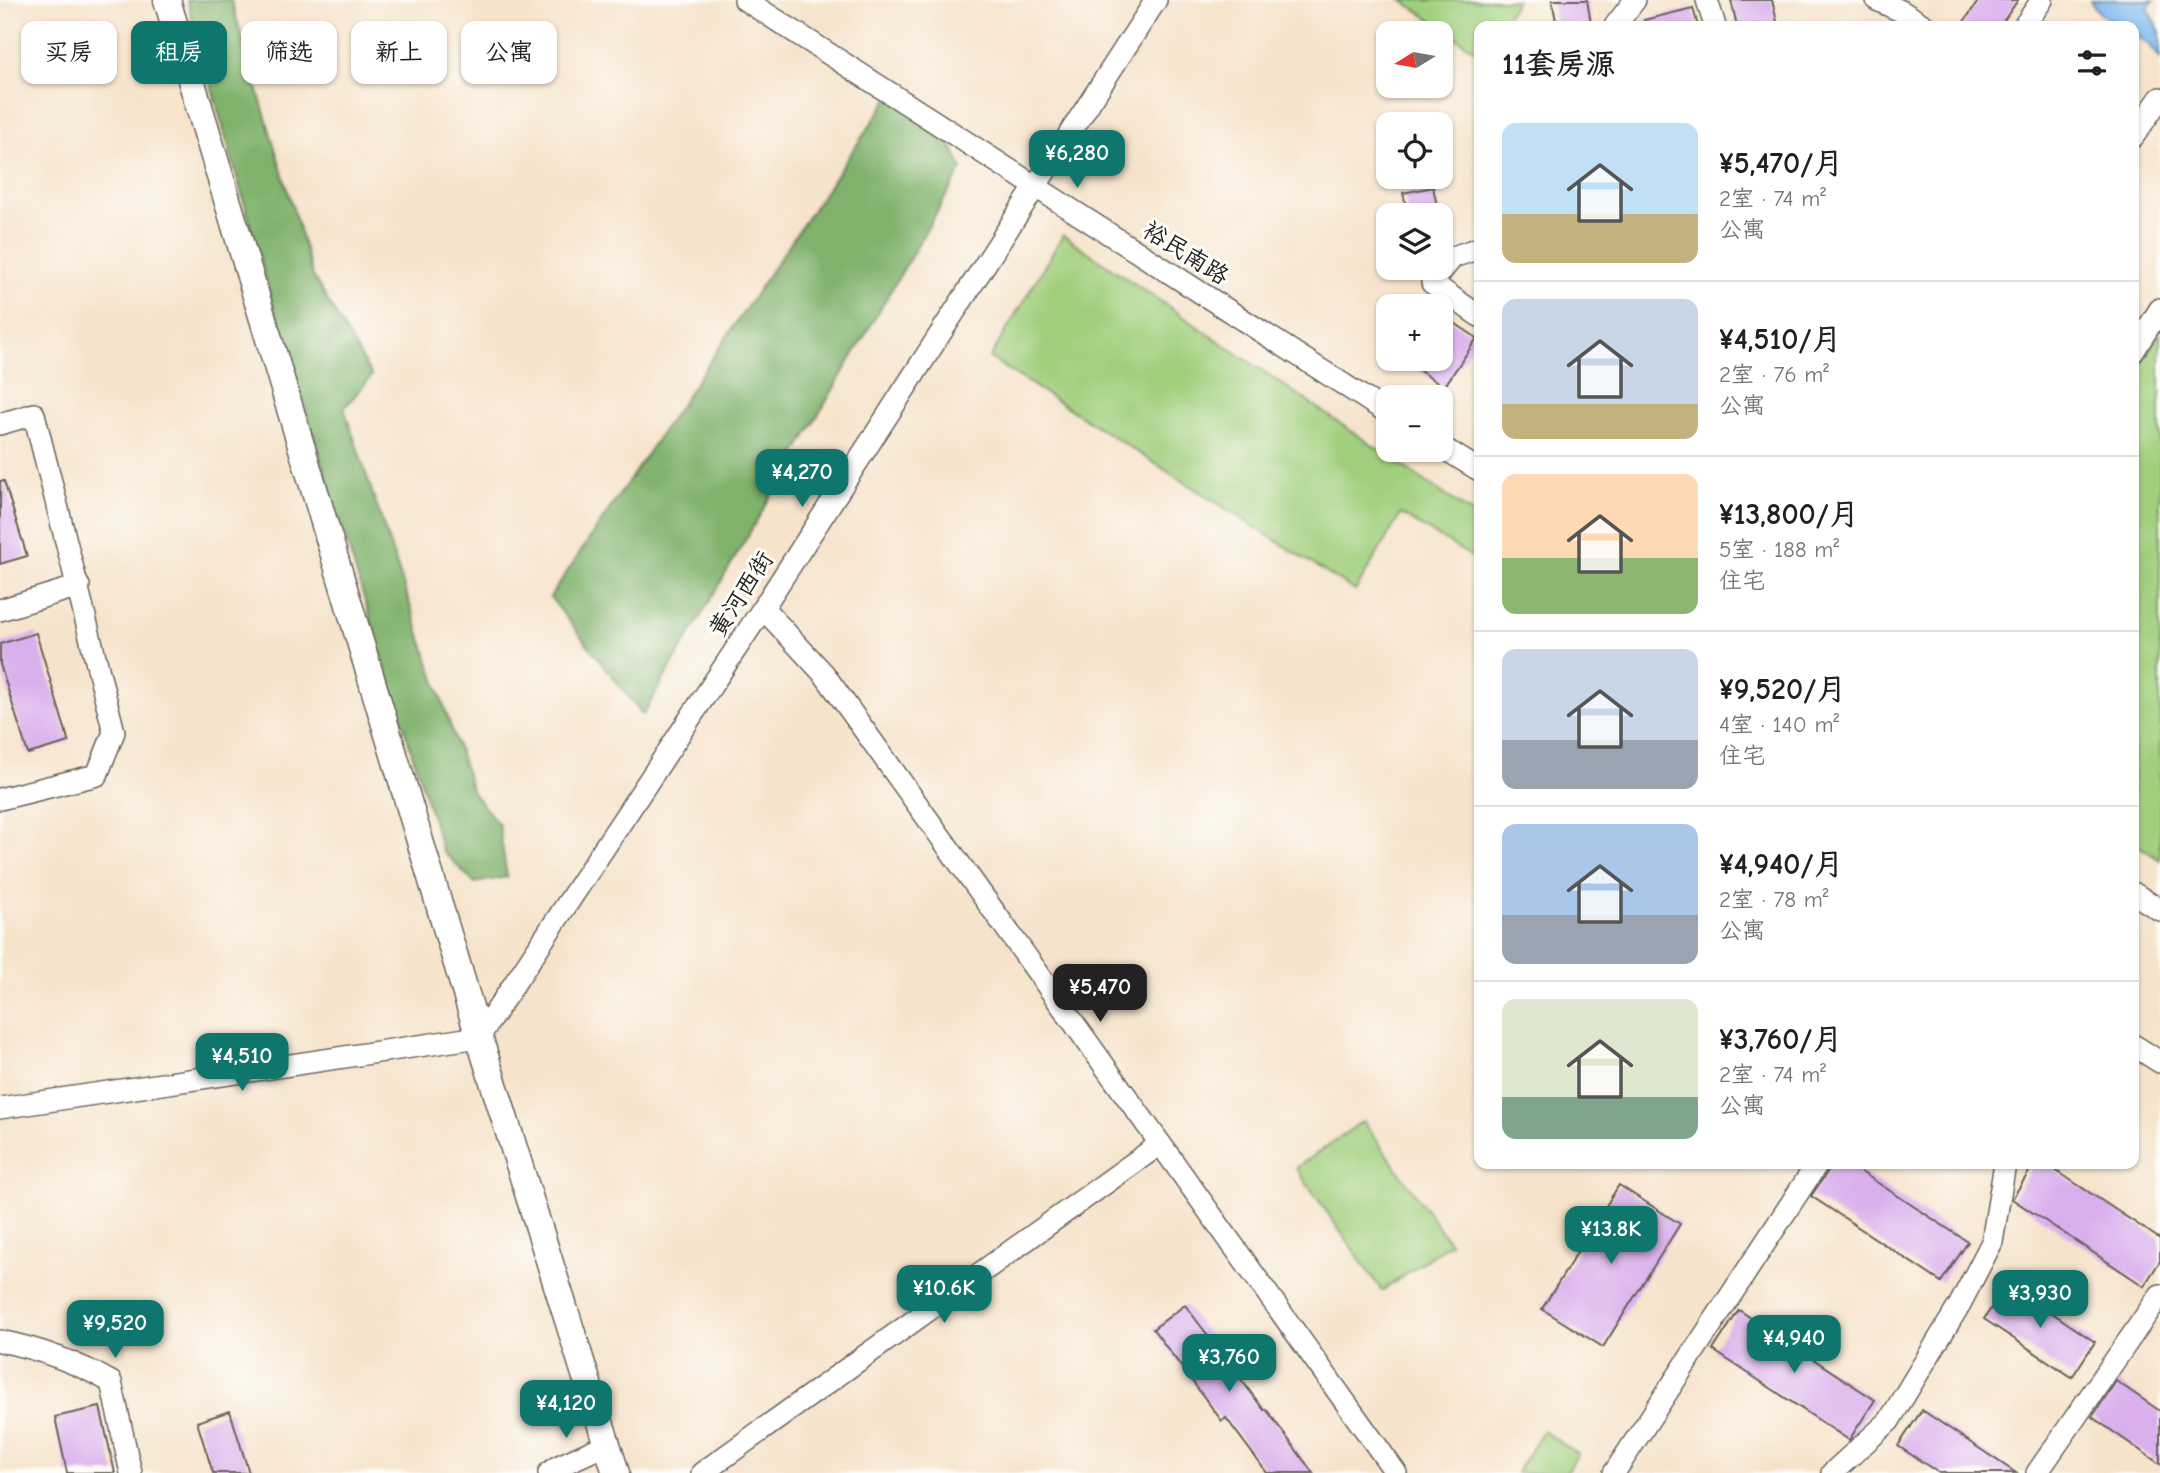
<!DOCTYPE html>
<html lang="zh">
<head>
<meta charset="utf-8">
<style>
	:root { --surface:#fff; --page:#f6f6f6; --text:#202124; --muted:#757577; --line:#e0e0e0; --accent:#0f766e }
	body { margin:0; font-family:"Comic Neue","LXGW WenKai TC",sans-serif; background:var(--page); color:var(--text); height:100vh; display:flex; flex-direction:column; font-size:26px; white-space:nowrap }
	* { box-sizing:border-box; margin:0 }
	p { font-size:23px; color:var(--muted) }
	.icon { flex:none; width:38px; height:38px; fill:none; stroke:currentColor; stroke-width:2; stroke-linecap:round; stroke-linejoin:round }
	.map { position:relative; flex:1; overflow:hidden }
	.sheet { position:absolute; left:1474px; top:21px; width:665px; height:1148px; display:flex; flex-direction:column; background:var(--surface); border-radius:14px; box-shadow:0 2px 5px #0004 }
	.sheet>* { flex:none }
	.hud { position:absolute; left:21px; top:21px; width:665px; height:63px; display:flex; gap:14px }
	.needle { width:46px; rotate:259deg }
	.buttons { position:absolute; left:1376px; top:21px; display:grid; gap:14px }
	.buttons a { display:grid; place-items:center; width:77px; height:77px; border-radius:14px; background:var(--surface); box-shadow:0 2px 5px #0004; font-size:35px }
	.price { position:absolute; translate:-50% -60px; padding:0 16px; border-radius:14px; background:var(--accent); color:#fff; font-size:23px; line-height:46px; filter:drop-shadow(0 2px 4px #0008) }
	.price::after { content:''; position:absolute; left:50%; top:42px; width:21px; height:16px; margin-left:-10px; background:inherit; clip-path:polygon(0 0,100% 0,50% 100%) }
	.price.selected { background:#222; color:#fff }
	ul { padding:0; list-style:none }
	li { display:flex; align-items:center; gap:21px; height:175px; padding:0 28px }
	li+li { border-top:2px solid var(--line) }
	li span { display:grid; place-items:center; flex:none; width:196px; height:140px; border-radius:14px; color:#555 }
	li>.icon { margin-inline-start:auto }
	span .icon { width:84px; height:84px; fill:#fffc; stroke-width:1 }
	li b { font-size:30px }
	h2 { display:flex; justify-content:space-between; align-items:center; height:84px; padding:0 28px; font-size:30px }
	.tag { padding:0 24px; border-radius:14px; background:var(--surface); box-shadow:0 2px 5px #0004; font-size:24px; line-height:63px }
	.tag.selected { background:var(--accent); color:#fff }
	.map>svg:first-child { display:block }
</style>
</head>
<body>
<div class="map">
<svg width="2160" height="1473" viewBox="0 0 2160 1473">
	<rect width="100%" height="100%" fill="#fdfcf7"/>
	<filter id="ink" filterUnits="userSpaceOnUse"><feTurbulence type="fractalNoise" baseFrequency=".0143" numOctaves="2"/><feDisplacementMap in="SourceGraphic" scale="14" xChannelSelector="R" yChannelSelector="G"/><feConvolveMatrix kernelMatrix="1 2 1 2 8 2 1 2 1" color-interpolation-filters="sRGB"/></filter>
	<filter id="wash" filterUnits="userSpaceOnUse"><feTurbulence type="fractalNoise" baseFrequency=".00686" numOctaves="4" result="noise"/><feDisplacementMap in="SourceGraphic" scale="28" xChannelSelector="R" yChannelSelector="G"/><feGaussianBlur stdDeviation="1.57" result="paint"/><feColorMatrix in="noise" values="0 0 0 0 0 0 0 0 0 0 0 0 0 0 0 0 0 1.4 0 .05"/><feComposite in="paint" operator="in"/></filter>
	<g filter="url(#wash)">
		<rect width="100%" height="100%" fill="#f6e3cb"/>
		<g fill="#a1cf7d" stroke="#5e764c" stroke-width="2">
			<path d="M 1402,0 L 1517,0 L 1500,26 L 1479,26 L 1479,53 Z"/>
			<path d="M 1063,235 L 1479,518 L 1479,561 L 1401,514 L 1355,591 L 990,358 Z"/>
			<path d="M 2160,333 L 2160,860 L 2133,842 L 2133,374 Z"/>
			<path d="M 1363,1121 L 1450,1243 L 1382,1291 L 1296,1168 Z"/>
			<path d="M 1543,1431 L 1578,1454 L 1566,1473 L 1516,1473 Z"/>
		</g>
		<g fill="#80b26c" stroke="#4e6744" stroke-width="2">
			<path d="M 187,0 L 231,0 L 313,276 L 372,376 L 344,408 L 473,793 L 499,825 L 507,877 L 474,883 L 442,850 L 272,301 Z"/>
			<path d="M 890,96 L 948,137 L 962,169 L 643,715 L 550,597 Z"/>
		</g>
		<path fill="#7cb7ee" stroke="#4c6a85" stroke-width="2" d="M 2090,0 L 2154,0 L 2148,8 L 2160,32 L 2160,58 L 2149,44 L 2133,34 L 2133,26 C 2118,26 2096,15 2090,0 Z"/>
		<g id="blocks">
			<g fill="#daafed">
				<path d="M 1552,0 L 1587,0 L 1591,23 L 1557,26 Z"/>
				<path d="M 1731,0 L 1772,0 L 1778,26 L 1737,26 Z"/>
				<path d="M 1979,0 L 2018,0 L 2000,26 L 1961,26 Z"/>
				<path d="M 1693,8 L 1698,26 L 1645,26 L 1644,20 Z"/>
				<path d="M 1433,187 L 1439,215 L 1408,215 L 1403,193 Z"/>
				<path d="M 1450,320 L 1477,338 L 1444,387 L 1417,369 L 1424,359 L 1440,359 L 1440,334 Z"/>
				<path d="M 0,481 L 4,481 L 27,556 L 0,564 Z"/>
				<path d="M 36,633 L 69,742 L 28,754 L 0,664 L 0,644 Z"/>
				<path d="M 1830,1164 L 1849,1164 L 1968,1242 L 1941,1282 L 1811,1196 L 1828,1171 Z"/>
				<path d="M 2034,1164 L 2046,1164 L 2160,1239 L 2160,1261 L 2144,1286 L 2012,1199 Z"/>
				<path d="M 1619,1185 L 1680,1224 L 1603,1347 L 1542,1309 Z"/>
				<path d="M 2008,1283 L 2095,1342 L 2072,1377 L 1984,1319 Z"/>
				<path d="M 1185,1305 L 1264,1410 L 1266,1409 L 1313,1473 L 1267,1473 L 1226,1418 L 1222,1421 L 1153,1329 Z"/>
				<path d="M 1739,1310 L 1875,1400 L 1849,1440 L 1713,1350 Z"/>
				<path d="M 2116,1381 L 2160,1411 L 2160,1464 L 2092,1417 Z"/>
				<path d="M 100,1407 L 115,1473 L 67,1473 L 55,1417 Z"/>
				<path d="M 1922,1410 L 2016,1473 L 1939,1473 L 1898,1446 Z"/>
				<path d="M 230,1411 L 249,1473 L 213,1473 L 197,1422 Z"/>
			</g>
		</g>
	</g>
	<g filter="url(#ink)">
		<use href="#blocks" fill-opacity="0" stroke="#686259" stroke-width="2"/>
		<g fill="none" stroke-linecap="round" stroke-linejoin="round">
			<defs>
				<g id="minor">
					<path d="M 745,0 L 1388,413"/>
					<path d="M 1707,0 L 1715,26"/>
					<path d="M 1877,0 L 1903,12 L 1925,26"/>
					<path d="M 1615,26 L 1635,0"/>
					<path d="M 2024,26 L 2042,0"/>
					<path d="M 2133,137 L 2160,98"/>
					<path d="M 1479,248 L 1453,257 L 1432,283 L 1479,316"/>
					<path d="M 2133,352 L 2160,309"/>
					<path d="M 0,424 L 34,414 L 114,732 L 97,775 L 0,799"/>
					<path d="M 1440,446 L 1479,470"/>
					<path d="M 763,608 L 824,674 L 1396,1473"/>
					<path d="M 0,610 L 79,586"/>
					<path d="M 2133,893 L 2160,910"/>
					<path d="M 2133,1045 L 2160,1062"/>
					<path d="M 0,1108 L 479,1037 L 763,608 L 1156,0"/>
					<path d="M 0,1341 C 40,1349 76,1362 111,1382 L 131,1473"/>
					<path d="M 549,1473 L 557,1467 L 607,1444"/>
					<path d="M 702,1473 L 1160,1144"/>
					<path d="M 1614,1473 L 1817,1164"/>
					<path d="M 1832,1473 L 1889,1421 L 1960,1304 L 1992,1242 L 2005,1164"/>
					<path d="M 2037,1473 L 2160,1295"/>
				</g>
				<path id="major" d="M 167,0 L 479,1037 L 616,1473"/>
			</defs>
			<use href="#minor" stroke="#686259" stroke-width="24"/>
			<use href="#major" stroke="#686259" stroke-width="29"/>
			<use href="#minor" stroke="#fff" stroke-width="21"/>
			<use href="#major" stroke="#fff" stroke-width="26"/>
		</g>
	</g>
	<g text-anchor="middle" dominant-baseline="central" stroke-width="6" stroke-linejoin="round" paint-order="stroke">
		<g font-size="24" fill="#1c1c1c" stroke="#fdfcf7">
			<text transform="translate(1186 253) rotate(32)">裕民南路</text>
			<text transform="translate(741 594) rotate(-57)">黄河西街</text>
		</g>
	</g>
</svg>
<div class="buttons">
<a><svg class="needle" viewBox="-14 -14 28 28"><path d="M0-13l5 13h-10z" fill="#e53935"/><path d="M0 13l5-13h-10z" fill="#757577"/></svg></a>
<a><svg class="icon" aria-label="locate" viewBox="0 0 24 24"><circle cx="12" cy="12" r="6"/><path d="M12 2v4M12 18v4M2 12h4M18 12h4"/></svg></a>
<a><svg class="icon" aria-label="layers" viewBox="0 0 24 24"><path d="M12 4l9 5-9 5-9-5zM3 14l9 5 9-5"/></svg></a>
<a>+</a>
<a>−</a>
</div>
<b class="price" style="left:1077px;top:190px">¥6,280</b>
<b class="price" style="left:802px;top:509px">¥4,270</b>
<b class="price selected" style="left:1100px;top:1024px">¥5,470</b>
<b class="price" style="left:242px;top:1093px">¥4,510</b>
<b class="price" style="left:1611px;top:1266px">¥13.8K</b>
<b class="price" style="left:944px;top:1325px">¥10.6K</b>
<b class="price" style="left:2040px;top:1330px">¥3,930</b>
<b class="price" style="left:115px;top:1360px">¥9,520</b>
<b class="price" style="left:1794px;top:1375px">¥4,940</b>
<b class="price" style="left:1229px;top:1394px">¥3,760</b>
<b class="price" style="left:566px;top:1440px">¥4,120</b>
<div class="hud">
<a class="tag">买房</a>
<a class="tag selected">租房</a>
<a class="tag">筛选</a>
<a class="tag">新上</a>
<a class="tag">公寓</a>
</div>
<section class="sheet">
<h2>11套房源<svg class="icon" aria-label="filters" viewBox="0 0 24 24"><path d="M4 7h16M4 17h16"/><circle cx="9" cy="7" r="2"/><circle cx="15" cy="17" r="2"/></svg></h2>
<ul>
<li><span style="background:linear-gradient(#bfe0f5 65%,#c2b280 0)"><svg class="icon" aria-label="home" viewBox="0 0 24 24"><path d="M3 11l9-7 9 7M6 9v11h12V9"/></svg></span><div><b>¥5,470/月</b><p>2室 · 74 m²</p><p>公寓</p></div></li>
<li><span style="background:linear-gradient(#c9d6e8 75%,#c2b280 0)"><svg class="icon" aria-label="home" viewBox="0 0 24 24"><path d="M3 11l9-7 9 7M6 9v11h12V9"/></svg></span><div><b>¥4,510/月</b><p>2室 · 76 m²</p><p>公寓</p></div></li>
<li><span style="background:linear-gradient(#ffd9b3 60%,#8fb573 0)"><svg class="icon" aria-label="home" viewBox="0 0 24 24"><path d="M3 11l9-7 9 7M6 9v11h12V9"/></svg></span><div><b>¥13,800/月</b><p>5室 · 188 m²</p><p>住宅</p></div></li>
<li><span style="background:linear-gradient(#c9d6e8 65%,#9aa5b1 0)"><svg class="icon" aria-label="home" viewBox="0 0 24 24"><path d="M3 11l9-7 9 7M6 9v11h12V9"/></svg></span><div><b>¥9,520/月</b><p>4室 · 140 m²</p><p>住宅</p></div></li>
<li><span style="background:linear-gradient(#a9c7e8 65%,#9aa5b1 0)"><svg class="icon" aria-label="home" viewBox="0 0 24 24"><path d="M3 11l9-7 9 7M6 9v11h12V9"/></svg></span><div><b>¥4,940/月</b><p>2室 · 78 m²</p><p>公寓</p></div></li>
<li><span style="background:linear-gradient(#dfe7d0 70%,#7fa58c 0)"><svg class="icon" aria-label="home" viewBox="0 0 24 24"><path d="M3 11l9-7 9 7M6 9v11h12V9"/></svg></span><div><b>¥3,760/月</b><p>2室 · 74 m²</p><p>公寓</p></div></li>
</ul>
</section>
</div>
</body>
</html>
